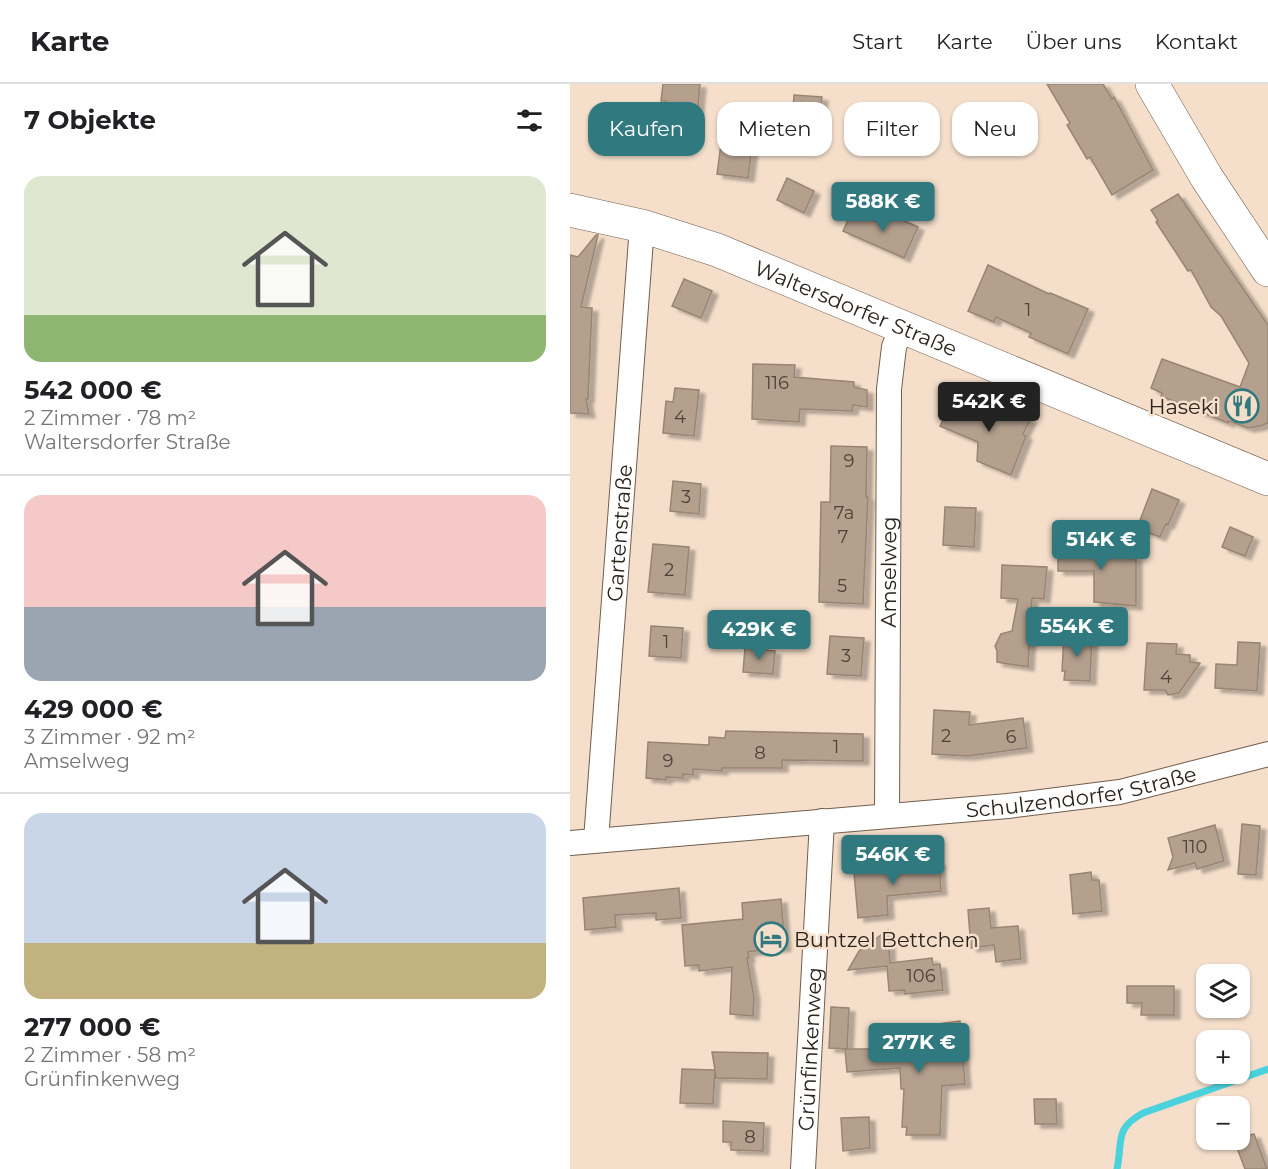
<!DOCTYPE html>
<html lang="de">
<head>
<meta charset="utf-8">
<style>
	:root { --surface:#fff; --page:#f2f2f2; --text:#202124; --muted:#757577; --line:#e0e0e0; --accent:#30797f }
	body { margin:0; font-family:Montserrat,sans-serif; background:var(--page); color:var(--text); height:100vh; display:flex; flex-direction:column; font-size:22px; white-space:nowrap }
	* { box-sizing:border-box; margin:0 }
	p { font-size:20px; color:var(--muted) }
	.icon { flex:none; width:33px; height:33px; fill:none; stroke:currentColor; stroke-width:2; stroke-linecap:round; stroke-linejoin:round }
	.map { position:relative; flex:1; overflow:hidden }
	.panel { display:flex; flex-direction:column; background:var(--surface); width:570px }
	.panel>* { flex:none }
	.guide { position:absolute; left:18px; top:18px; width:570px; height:54px; display:flex; gap:12px }
	.buttons { position:absolute; left:626px; top:880px; display:grid; gap:12px }
	.buttons a { display:grid; place-items:center; width:54px; height:54px; border-radius:12px; background:var(--surface); box-shadow:0 2px 4px #0004; font-size:30px }
	.price { position:absolute; translate:-50% -51px; padding:0 14px; border-radius:6px; background:var(--accent); color:#fff; font-size:20px; line-height:39px; filter:drop-shadow(0 2px 3px #0008) }
	.price::after { content:''; position:absolute; left:50%; top:36px; width:18px; height:14px; margin-left:-9px; background:inherit; clip-path:polygon(0 0,100% 0,50% 100%) }
	.price.selected { background:#222; color:#fff }
	ul { padding:0; list-style:none }
	li { display:grid; align-content:center; gap:12px; height:318px; padding:0 24px }
	li+li { border-top:2px solid var(--line) }
	li span { display:grid; place-items:center; height:186px; border-radius:18px; color:#555 }
	li>.icon { margin-inline-start:auto }
	span .icon { width:108px; height:108px; fill:#fffc; stroke-width:1 }
	li b { font-size:26px }
	h2 { display:flex; justify-content:space-between; align-items:center; height:72px; padding:0 24px; font-size:26px }
	.pill { padding:0 21px; border-radius:18px; background:var(--surface); box-shadow:0 2px 4px #0004; font-size:21px; line-height:54px }
	.pill.selected { background:var(--accent); color:#fff }
	header { display:flex; align-items:center; gap:36px; box-sizing:border-box; height:84px; padding:0 30px; background:var(--surface); border-bottom:2px solid var(--line) }
	header strong { font-size:28px }
	nav { display:flex; gap:33px; margin-inline-start:auto; font-size:21px }
	main { display:flex; flex:1; min-height:0 }
	.map>svg:first-child { display:block }
</style>
</head>
<body>
<header>
<strong>Karte</strong>
<nav><a>Start</a><a>Karte</a><a>Über uns</a><a>Kontakt</a></nav>
</header>
<main>
<section class="panel">
<h2>7 Objekte<svg class="icon" aria-label="filters" viewBox="0 0 24 24"><path d="M4 7h16M4 17h16"/><circle cx="9" cy="7" r="2"/><circle cx="15" cy="17" r="2"/></svg></h2>
<ul>
<li><span style="background:linear-gradient(#dfe7d0 75%,#8fb573 0)"><svg class="icon" aria-label="home" viewBox="0 0 24 24"><path d="M3 11l9-7 9 7M6 9v11h12V9"/></svg></span><div><b>542 000 €</b><p>2 Zimmer · 78 m²</p><p>Waltersdorfer Straße</p></div></li>
<li><span style="background:linear-gradient(#f6c9c9 60%,#9aa5b1 0)"><svg class="icon" aria-label="home" viewBox="0 0 24 24"><path d="M3 11l9-7 9 7M6 9v11h12V9"/></svg></span><div><b>429 000 €</b><p>3 Zimmer · 92 m²</p><p>Amselweg</p></div></li>
<li><span style="background:linear-gradient(#c9d6e8 70%,#c2b280 0)"><svg class="icon" aria-label="home" viewBox="0 0 24 24"><path d="M3 11l9-7 9 7M6 9v11h12V9"/></svg></span><div><b>277 000 €</b><p>2 Zimmer · 58 m²</p><p>Grünfinkenweg</p></div></li>
</ul>
</section>
<div class="map">
<svg width="698" height="1085" viewBox="0 0 698 1085">
	<defs>
		<filter id="shadow"><feDropShadow dx="6" dy="4" stdDeviation="1.5" flood-color="#0004"/></filter>
	</defs>
	<rect width="100%" height="100%" fill="#f5dfcb"/>
	<g fill="none" stroke-linecap="round" stroke-linejoin="round">
		<path stroke="#4ad2dd" stroke-width="7" d="M 547,1085 C 553,1056 544,1045 573,1029 L 698,985"/>
	</g>
	<g fill="#b5a08e" stroke="#998573" stroke-width="1.5" filter="url(#shadow)">
		<path d="M 93,0 L 130,0 L 127,34 L 113,33 L 111,27 L 95,26 L 96,17 L 91,17 Z"/>
		<path d="M 477,0 L 533,0 L 542,15 L 544,13 L 583,86 L 542,111 L 520,73 L 517,75 L 497,41 L 500,39 Z"/>
		<path d="M 224,11 L 252,13 L 249,42 L 222,40 Z"/>
		<path d="M 151,60 L 182,64 L 178,94 L 147,90 Z"/>
		<path d="M 217,94 L 244,107 L 234,129 L 207,116 Z"/>
		<path d="M 608,110 L 698,241 L 698,339 L 690,342 L 678,344 L 659,337 L 658,339 L 591,312 L 592,309 L 581,304 L 592,275 L 670,303 L 679,279 L 651,232 L 641,223 L 621,186 L 618,187 L 586,138 L 588,137 L 581,126 Z"/>
		<path d="M 282,127 L 314,141 L 319,130 L 348,143 L 334,174 L 273,147 Z"/>
		<path d="M 26,151 L 28,151 L 11,223 L 22,224 L 18,315 L 16,315 L 19,330 L 0,329 L 0,171 L 8,173 Z"/>
		<path d="M 418,181 L 479,210 L 480,209 L 518,225 L 498,270 L 459,253 L 461,249 L 426,233 L 424,238 L 398,227 Z"/>
		<path d="M 114,195 L 142,207 L 131,234 L 102,222 Z"/>
		<path d="M 183,280 L 225,281 L 224,293 L 284,298 L 284,303 L 297,306 L 297,323 L 283,321 L 282,327 L 230,325 L 229,338 L 182,335 Z"/>
		<path d="M 105,304 L 129,306 L 124,352 L 93,349 L 96,317 L 103,318 Z"/>
		<path d="M 383,316 L 423,325 L 424,323 L 460,336 L 453,350 L 456,352 L 441,391 L 407,377 L 408,358 L 370,342 Z"/>
		<path d="M 261,362 L 297,363 L 296,413 L 298,413 L 293,520 L 249,518 L 251,418 L 260,418 Z"/>
		<path d="M 103,397 L 131,400 L 129,430 L 100,427 Z"/>
		<path d="M 582,405 L 609,416 L 598,441 L 596,440 L 590,453 L 567,444 Z"/>
		<path d="M 375,423 L 406,424 L 404,463 L 373,461 Z"/>
		<path d="M 660,443 L 683,453 L 675,472 L 652,463 Z"/>
		<path d="M 488,457 L 528,457 L 528,471 L 566,473 L 566,522 L 524,518 L 524,487 L 488,487 Z"/>
		<path d="M 83,460 L 119,463 L 115,511 L 78,508 Z"/>
		<path d="M 432,481 L 477,483 L 474,515 L 462,514 L 458,583 L 427,578 L 427,567 L 425,562 L 431,550 L 442,547 L 448,515 L 431,514 Z"/>
		<path d="M 81,542 L 113,544 L 111,574 L 79,572 Z"/>
		<path d="M 494,551 L 522,552 L 520,597 L 494,596 L 495,587 L 492,587 Z"/>
		<path d="M 260,552 L 294,554 L 291,592 L 257,590 Z"/>
		<path d="M 668,558 L 690,559 L 687,607 L 645,604 L 646,580 L 667,581 Z"/>
		<path d="M 577,559 L 607,560 L 606,570 L 620,571 L 620,578 L 630,579 L 609,609 L 598,611 L 595,606 L 574,606 Z"/>
		<path d="M 175,564 L 205,567 L 203,590 L 173,588 Z"/>
		<path d="M 364,626 L 400,628 L 399,641 L 453,634 L 457,664 L 398,672 L 362,670 Z"/>
		<path d="M 156,647 L 293,650 L 293,677 L 212,676 L 212,684 L 152,684 L 152,687 L 123,685 L 123,691 L 113,690 L 113,694 L 96,693 L 96,696 L 76,694 L 78,658 L 139,661 L 139,653 L 155,654 Z"/>
		<path d="M 672,740 L 690,742 L 686,791 L 668,790 Z"/>
		<path d="M 645,741 L 654,777 L 627,785 L 625,779 L 598,786 L 603,773 L 598,754 Z"/>
		<path d="M 369,778 L 371,807 L 317,812 L 318,831 L 288,834 L 284,789 L 341,783 L 340,781 Z"/>
		<path d="M 521,788 L 522,796 L 529,796 L 532,827 L 503,830 L 500,791 Z"/>
		<path d="M 109,804 L 111,834 L 86,836 L 86,829 L 45,831 L 46,843 L 15,846 L 13,814 Z"/>
		<path d="M 211,815 L 215,863 L 178,868 L 179,874 L 177,874 L 184,913 L 183,932 L 160,930 L 162,883 L 129,887 L 129,881 L 115,882 L 112,841 L 173,835 L 172,819 Z"/>
		<path d="M 419,824 L 421,844 L 448,842 L 451,875 L 426,878 L 424,861 L 401,864 L 398,826 Z"/>
		<path d="M 318,846 L 320,879 L 362,874 L 363,881 L 370,880 L 373,906 L 335,910 L 335,906 L 319,907 L 317,882 L 278,886 L 289,867 Z"/>
		<path d="M 557,902 L 604,902 L 604,931 L 571,931 L 572,919 L 557,919 Z"/>
		<path d="M 261,923 L 279,924 L 277,965 L 259,964 Z"/>
		<path d="M 390,937 L 395,1000 L 372,1002 L 370,1051 L 336,1051 L 337,1043 L 332,1043 L 334,1005 L 331,1005 L 330,984 L 277,988 L 275,965 L 309,965 L 362,960 L 360,941 Z"/>
		<path d="M 142,968 L 198,969 L 197,995 L 146,994 L 145,987 L 143,1020 L 110,1019 L 112,985 L 145,986 Z"/>
		<path d="M 464,1015 L 486,1015 L 487,1040 L 465,1040 Z"/>
		<path d="M 299,1033 L 300,1064 L 273,1067 L 271,1034 Z"/>
		<path d="M 153,1037 L 194,1039 L 193,1067 L 161,1066 L 161,1058 L 153,1058 Z"/>
		<path d="M 684,1050 L 697,1085 L 675,1085 L 664,1056 L 669,1056 L 669,1054 Z"/>
	</g>
	<g fill="none" stroke-linecap="round" stroke-linejoin="round">
		<defs>
			<g id="street">
				<path id="s1" d="M 317,732 L 319,305 L 324,263 L 332,243"/>
				<path id="s2" d="M 26,756 L 72,142"/>
				<path id="s3" d="M 0,759 L 438,722 L 550,708 L 698,670"/>
				<path id="s4" d="M 233,1085 L 252,737"/>
			</g>
			<g id="secondary">
				<path d="M 582,0 L 637,94 L 698,186"/>
				<path id="s5" d="M 0,126 L 72,142 L 147,166 L 698,395"/>
			</g>
		</defs>
		<use href="#street" stroke="#715e4d" stroke-width="26"/>
		<use href="#secondary" stroke="#715e4d" stroke-width="34"/>
		<use href="#street" stroke="#fff" stroke-width="24"/>
		<use href="#secondary" stroke="#fff" stroke-width="33"/>
	</g>
	<defs>
		<symbol id="restaurant-ring" viewBox="-11 -11 22 22"><circle r="9.5" fill="#f5dfcb" stroke="#30797f" stroke-width="1.5"/><path d="M-5-6h1v4h1v-4h1v4h1v-4h1v5L-1.5 .5V6h-2V.5L-5-1ZM5-6V6H3V1.5H1.5Q1.5-4 5-6Z" fill="#30797f"/></symbol>
		<symbol id="hotel-ring" viewBox="-11 -11 22 22"><circle r="9.5" fill="#f5dfcb" stroke="#30797f" stroke-width="1.5"/><path d="M-6-4.5h1.5V1H6V5H4.5V3h-9V5H-6ZM-4 0a1.8 1.8 0 1 1 3.6 0ZM.5 0V-2.5h3Q6-2.5 6 0Z" fill="#30797f"/></symbol>
	</defs>
	<g fill-rule="evenodd">
		<use href="#restaurant-ring" x="653" y="303" width="38" height="38"/>
		<use href="#hotel-ring" x="182" y="836" width="38" height="38"/>
	</g>
	<g text-anchor="middle" dominant-baseline="central" stroke-width="5" stroke-linejoin="round" paint-order="stroke">
		<g font-size="18" fill="#4e4238">
			<text x="458" y="226">1</text>
			<text x="207" y="299">116</text>
			<text x="110" y="333">4</text>
			<text x="279" y="377">9</text>
			<text x="116" y="413">3</text>
			<text x="274" y="429">7a</text>
			<text x="273" y="453">7</text>
			<text x="99" y="486">2</text>
			<text x="272" y="502">5</text>
			<text x="96" y="558">1</text>
			<text x="276" y="572">3</text>
			<text x="596" y="593">4</text>
			<text x="376" y="652">2</text>
			<text x="441" y="653">6</text>
			<text x="266" y="663">1</text>
			<text x="190" y="669">8</text>
			<text x="98" y="677">9</text>
			<text x="625" y="763">110</text>
			<text x="351" y="892">106</text>
			<text x="180" y="1053">8</text>
		</g>
		<g font-size="21" fill="#2b231c" stroke="#f5dfcb">
			<text stroke="none"><textPath href="#s5" startOffset="303">Waltersdorfer Straße</textPath></text>
			<text stroke="none"><textPath href="#s2" startOffset="308">Gartenstraße</textPath></text>
			<text stroke="none"><textPath href="#s1" startOffset="244">Amselweg</textPath></text>
			<text stroke="none"><textPath href="#s3" startOffset="514">Schulzendorfer Straße</textPath></text>
			<text stroke="none"><textPath href="#s4" startOffset="120">Grünfinkenweg</textPath></text>
		</g>
		<g font-size="21" fill="#2b231c" stroke="#f5dfcb" text-anchor="end">
			<text x="649" y="322">Haseki</text>
			<text x="224" y="855" text-anchor="start">Buntzel Bettchen</text>
		</g>
	</g>
</svg>
<div class="buttons">
<a><svg class="icon" aria-label="layers" viewBox="0 0 24 24"><path d="M12 4l9 5-9 5-9-5zM3 14l9 5 9-5"/></svg></a>
<a>+</a>
<a>−</a>
</div>
<b class="price" style="left:313px;top:149px">588K €</b>
<b class="price selected" style="left:419px;top:349px">542K €</b>
<b class="price" style="left:531px;top:487px">514K €</b>
<b class="price" style="left:507px;top:574px">554K €</b>
<b class="price" style="left:189px;top:577px">429K €</b>
<b class="price" style="left:323px;top:802px">546K €</b>
<b class="price" style="left:349px;top:990px">277K €</b>
<div class="guide">
<a class="pill selected">Kaufen</a>
<a class="pill">Mieten</a>
<a class="pill">Filter</a>
<a class="pill">Neu</a>
</div>
</div>
</main>
</body>
</html>
